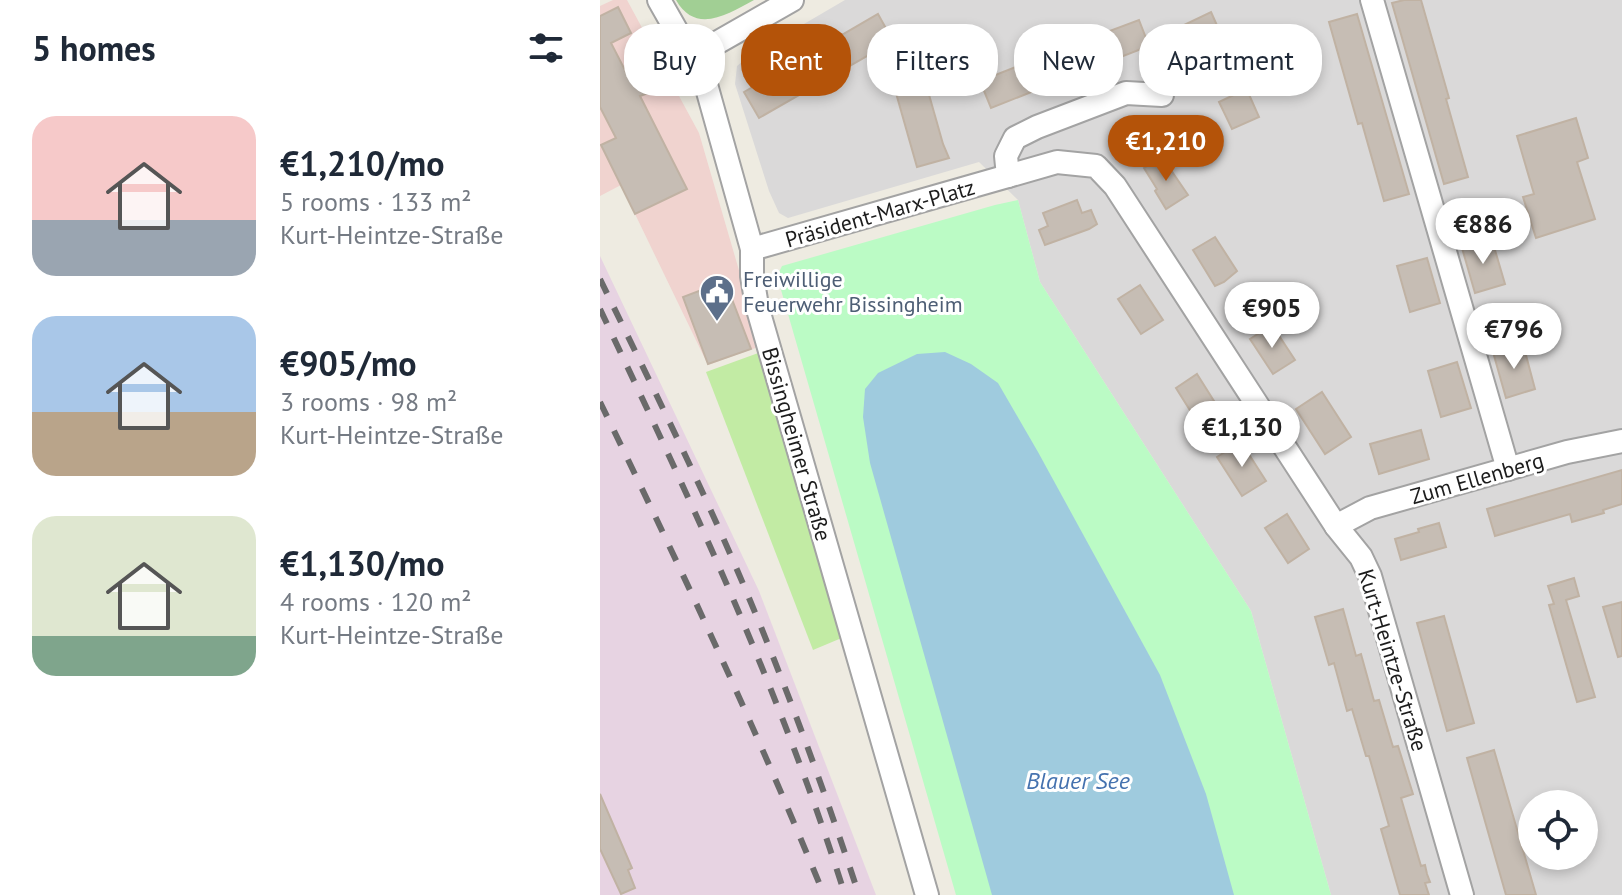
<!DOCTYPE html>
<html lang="en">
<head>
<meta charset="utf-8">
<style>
	:root { --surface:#fff; --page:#f6f6f7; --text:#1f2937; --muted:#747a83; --accent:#b45309 }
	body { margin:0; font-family:"PT Sans",sans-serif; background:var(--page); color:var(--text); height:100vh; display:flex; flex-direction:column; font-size:30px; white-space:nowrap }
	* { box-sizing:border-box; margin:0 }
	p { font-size:26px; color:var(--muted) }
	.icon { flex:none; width:44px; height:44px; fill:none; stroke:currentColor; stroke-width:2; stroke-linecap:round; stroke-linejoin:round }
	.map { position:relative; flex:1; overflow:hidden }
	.side { display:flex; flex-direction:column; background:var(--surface); width:600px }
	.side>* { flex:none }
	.hud { position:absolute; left:24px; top:24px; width:760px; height:72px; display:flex; gap:16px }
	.controls { position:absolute; left:918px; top:790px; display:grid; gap:16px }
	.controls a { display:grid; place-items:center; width:80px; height:80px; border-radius:50%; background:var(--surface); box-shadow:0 4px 12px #0003; font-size:40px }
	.price { position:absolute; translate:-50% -68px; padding:0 18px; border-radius:28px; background:#fff; color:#222; font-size:26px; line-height:52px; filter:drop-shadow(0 2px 4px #0008) }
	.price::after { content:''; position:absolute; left:50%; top:48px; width:24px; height:18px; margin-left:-12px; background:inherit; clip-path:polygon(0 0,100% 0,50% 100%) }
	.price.active { background:var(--accent); color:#fff }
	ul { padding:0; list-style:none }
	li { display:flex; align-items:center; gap:24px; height:200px; padding:0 32px }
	li span { display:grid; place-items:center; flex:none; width:224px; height:160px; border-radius:24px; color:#555 }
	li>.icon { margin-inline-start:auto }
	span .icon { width:96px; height:96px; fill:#fffc; stroke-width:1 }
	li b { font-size:34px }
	h2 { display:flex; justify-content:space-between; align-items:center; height:96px; padding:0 32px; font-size:34px }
	.pill { padding:0 28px; border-radius:32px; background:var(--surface); box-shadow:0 4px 12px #0003; font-size:28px; line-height:72px }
	.pill.active { background:var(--accent); color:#fff }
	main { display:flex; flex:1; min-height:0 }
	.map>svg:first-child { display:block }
</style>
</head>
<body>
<main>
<section class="side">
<h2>5 homes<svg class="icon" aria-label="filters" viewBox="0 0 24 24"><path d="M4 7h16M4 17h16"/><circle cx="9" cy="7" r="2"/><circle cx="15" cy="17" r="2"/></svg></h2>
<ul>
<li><span style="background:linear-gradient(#f6c9c9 65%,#9aa5b1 0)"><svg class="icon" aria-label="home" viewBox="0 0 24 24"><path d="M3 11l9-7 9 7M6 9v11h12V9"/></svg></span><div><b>€1,210/mo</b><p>5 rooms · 133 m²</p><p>Kurt-Heintze-Straße</p></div></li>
<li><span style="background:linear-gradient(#a9c7e8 60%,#b9a48a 0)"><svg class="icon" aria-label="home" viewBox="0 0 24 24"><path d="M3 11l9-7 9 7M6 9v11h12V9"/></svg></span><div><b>€905/mo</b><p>3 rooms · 98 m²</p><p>Kurt-Heintze-Straße</p></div></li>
<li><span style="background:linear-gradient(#dfe7d0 75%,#7fa58c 0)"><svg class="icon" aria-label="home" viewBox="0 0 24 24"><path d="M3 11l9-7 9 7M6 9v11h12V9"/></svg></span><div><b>€1,130/mo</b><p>4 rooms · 120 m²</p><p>Kurt-Heintze-Straße</p></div></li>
</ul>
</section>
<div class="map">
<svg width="1022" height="895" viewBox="0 0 1022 895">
	<rect width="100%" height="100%" fill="#eeebe1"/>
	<path fill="#dad9d9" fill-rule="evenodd" d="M 245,0 L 1022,0 L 1022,895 L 731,895 L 651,611 L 440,282 L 418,200 L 379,162 L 188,218 L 179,213 L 169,191 L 135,84 L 137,66 L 149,56 ZM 932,804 L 984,804 L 984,856 L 932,856 Z"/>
	<path fill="#f0d3cf" d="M 13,0 L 27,0 L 99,133 L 161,346 L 108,365 L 21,185 L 0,196 L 0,6 Z"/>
	<path fill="#e7d3e2" d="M 0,256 L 159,591 L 276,895 L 0,895 Z"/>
	<path fill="#c2eba4" d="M 161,352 L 244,637 L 213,650 L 106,372 Z"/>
	<path fill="#a1cf94" d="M 76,0 L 154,0 C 128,14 96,35 76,0 Z"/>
	<path fill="#bbfbc5" d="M 418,200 L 440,282 L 651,611 L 731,895 L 356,895 L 177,276 L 182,266 L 395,205 Z"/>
	<path fill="#9fcbde" d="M 345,352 L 371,364 L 398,383 L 438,452 L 560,675 L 606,794 L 634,895 L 392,895 L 270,463 L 263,417 L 265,389 L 278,373 L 317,354 Z"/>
	<g fill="#c6bdb4" stroke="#c0b2a3" stroke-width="2">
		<path d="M 804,0 L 821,0 L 849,98 L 846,99 L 868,177 L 844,184 L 792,3 Z"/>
		<path d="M 18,7 L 31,33 L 11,43 L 29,78 L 53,61 L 67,86 L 40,96 L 87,189 L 35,214 L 1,145 L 16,138 L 0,107 L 0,16 Z"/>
		<path d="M 611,12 L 623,39 L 641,31 L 665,82 L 647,90 L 659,117 L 632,129 L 619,102 L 638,93 L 616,44 L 596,53 L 584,25 Z"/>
		<path d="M 278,14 L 293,41 L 159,118 L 144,92 Z"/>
		<path d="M 757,14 L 809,194 L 784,201 L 762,123 L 758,124 L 729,22 Z"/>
		<path d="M 539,20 L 549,46 L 490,69 L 480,42 Z"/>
		<path d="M 439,58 L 449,85 L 391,108 L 380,81 Z"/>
		<path d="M 320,63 L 343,144 L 349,158 L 317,167 L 290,72 Z"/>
		<path d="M 976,118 L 988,158 L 977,162 L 995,219 L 936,238 L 923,197 L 934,194 L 917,136 Z"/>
		<path d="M 562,157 L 588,195 L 566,209 L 555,191 L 557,189 L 544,168 Z"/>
		<path d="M 477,200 L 482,213 L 491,210 L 497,224 L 489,229 L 445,245 L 439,230 L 448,226 L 443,213 Z"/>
		<path d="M 615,237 L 637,271 L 624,282 L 615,286 L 593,250 Z"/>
		<path d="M 892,240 L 905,284 L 875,293 L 862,248 Z"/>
		<path d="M 827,258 L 840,303 L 810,312 L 797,266 Z"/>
		<path d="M 125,281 L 151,349 L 108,364 L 83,297 Z"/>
		<path d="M 540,285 L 563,320 L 541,334 L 518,299 Z"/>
		<path d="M 672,325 L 695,360 L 673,374 L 650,339 Z"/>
		<path d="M 923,344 L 935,389 L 906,398 L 893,352 Z"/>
		<path d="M 857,362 L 871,408 L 841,417 L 828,371 Z"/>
		<path d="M 597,374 L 619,409 L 598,423 L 576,388 Z"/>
		<path d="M 722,392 L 751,437 L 725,454 L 696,409 Z"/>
		<path d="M 821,430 L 829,459 L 779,474 L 770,444 Z"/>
		<path d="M 641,442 L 666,481 L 642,496 L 617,457 Z"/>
		<path d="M 1022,470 L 1022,504 L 1003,510 L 1004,513 L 972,522 L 970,514 L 895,536 L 887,509 Z"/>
		<path d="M 687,514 L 709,549 L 688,563 L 665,528 Z"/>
		<path d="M 839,523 L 846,547 L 801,560 L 795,539 L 819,532 L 818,529 Z"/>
		<path d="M 974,578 L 979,596 L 966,600 L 995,697 L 977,702 L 949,605 L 954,604 L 948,586 Z"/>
		<path d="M 1022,602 L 1022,656 L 1018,657 L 1003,607 Z"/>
		<path d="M 743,609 L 756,656 L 761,654 L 774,701 L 779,700 L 793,747 L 798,746 L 813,794 L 801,798 L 821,866 L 825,865 L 827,874 L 830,882 L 825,883 L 829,895 L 800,895 L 781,829 L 789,826 L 769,756 L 766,756 L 752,709 L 747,711 L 734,663 L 729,665 L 715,617 Z"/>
		<path d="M 844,616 L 874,723 L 847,731 L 817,623 Z"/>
		<path d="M 894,750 L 936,895 L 906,895 L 867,758 Z"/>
		<path d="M 0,794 L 32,868 L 28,870 L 35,888 L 21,894 L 0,849 Z"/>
	</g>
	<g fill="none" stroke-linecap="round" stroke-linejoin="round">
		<defs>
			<g id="minor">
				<path d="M 59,0 L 105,81 L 152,249 L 152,276 L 157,306 L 327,895"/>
				<path d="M 772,0 L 908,469"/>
				<path d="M 92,57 L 192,0"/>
				<path d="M 408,176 L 406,156 L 415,138 L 437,127 L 526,93 L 562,95"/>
				<path d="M 152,249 L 457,162 L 496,166 L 515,186 L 736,526 L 761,557 L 770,576 L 862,895"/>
				<path d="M 736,526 L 770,508 L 967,452 L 1022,441"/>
			</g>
		</defs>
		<use href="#minor" stroke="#a3a3a3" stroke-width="26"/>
		<use href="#minor" stroke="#fff" stroke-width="22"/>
		<g stroke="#6a6a6a" stroke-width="6" stroke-dasharray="16 16" stroke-linecap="butt">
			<path d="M 0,279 C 51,384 104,490 149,598 C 190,696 226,795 259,895"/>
			<path d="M 0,309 C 91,501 181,692 245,895"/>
			<path d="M 0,402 C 79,564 156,728 224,895"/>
		</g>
	</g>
	<defs>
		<symbol id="civic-pin" viewBox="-11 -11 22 30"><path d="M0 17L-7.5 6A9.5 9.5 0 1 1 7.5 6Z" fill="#5c6f8a" stroke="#fff"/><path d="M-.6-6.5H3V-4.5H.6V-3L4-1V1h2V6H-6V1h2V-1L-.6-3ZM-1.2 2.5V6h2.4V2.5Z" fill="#fff"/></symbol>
	</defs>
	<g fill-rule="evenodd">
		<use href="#civic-pin" x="97" y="272" width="40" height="54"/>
	</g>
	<g text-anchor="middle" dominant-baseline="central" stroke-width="6" stroke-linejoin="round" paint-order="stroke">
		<g font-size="22" fill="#1c1c1c" stroke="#fff">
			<text transform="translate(280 213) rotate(-16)">Präsident-Marx-Platz</text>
			<text transform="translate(197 444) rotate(74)">Bissingheimer Straße</text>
			<text transform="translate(877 478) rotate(-16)">Zum Ellenberg</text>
			<text transform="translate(793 660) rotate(73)">Kurt-Heintze-Straße</text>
		</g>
		<g font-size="22" fill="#4e5e75" stroke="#fff" text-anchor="start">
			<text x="143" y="279">Freiwillige<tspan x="143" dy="25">Feuerwehr Bissingheim</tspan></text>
		</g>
		<g font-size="24" font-style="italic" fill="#4572af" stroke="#fff">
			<text x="478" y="780">Blauer See</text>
		</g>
	</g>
</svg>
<div class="controls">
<a><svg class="icon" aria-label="locate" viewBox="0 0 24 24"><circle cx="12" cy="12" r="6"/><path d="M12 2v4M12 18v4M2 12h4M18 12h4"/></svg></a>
</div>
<b class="price active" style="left:566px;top:183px">€1,210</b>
<b class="price" style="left:883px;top:266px">€886</b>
<b class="price" style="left:672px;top:350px">€905</b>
<b class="price" style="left:914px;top:371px">€796</b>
<b class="price" style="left:642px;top:469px">€1,130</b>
<div class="hud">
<a class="pill">Buy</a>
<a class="pill active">Rent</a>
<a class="pill">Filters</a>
<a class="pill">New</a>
<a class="pill">Apartment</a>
</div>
</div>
</main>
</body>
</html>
